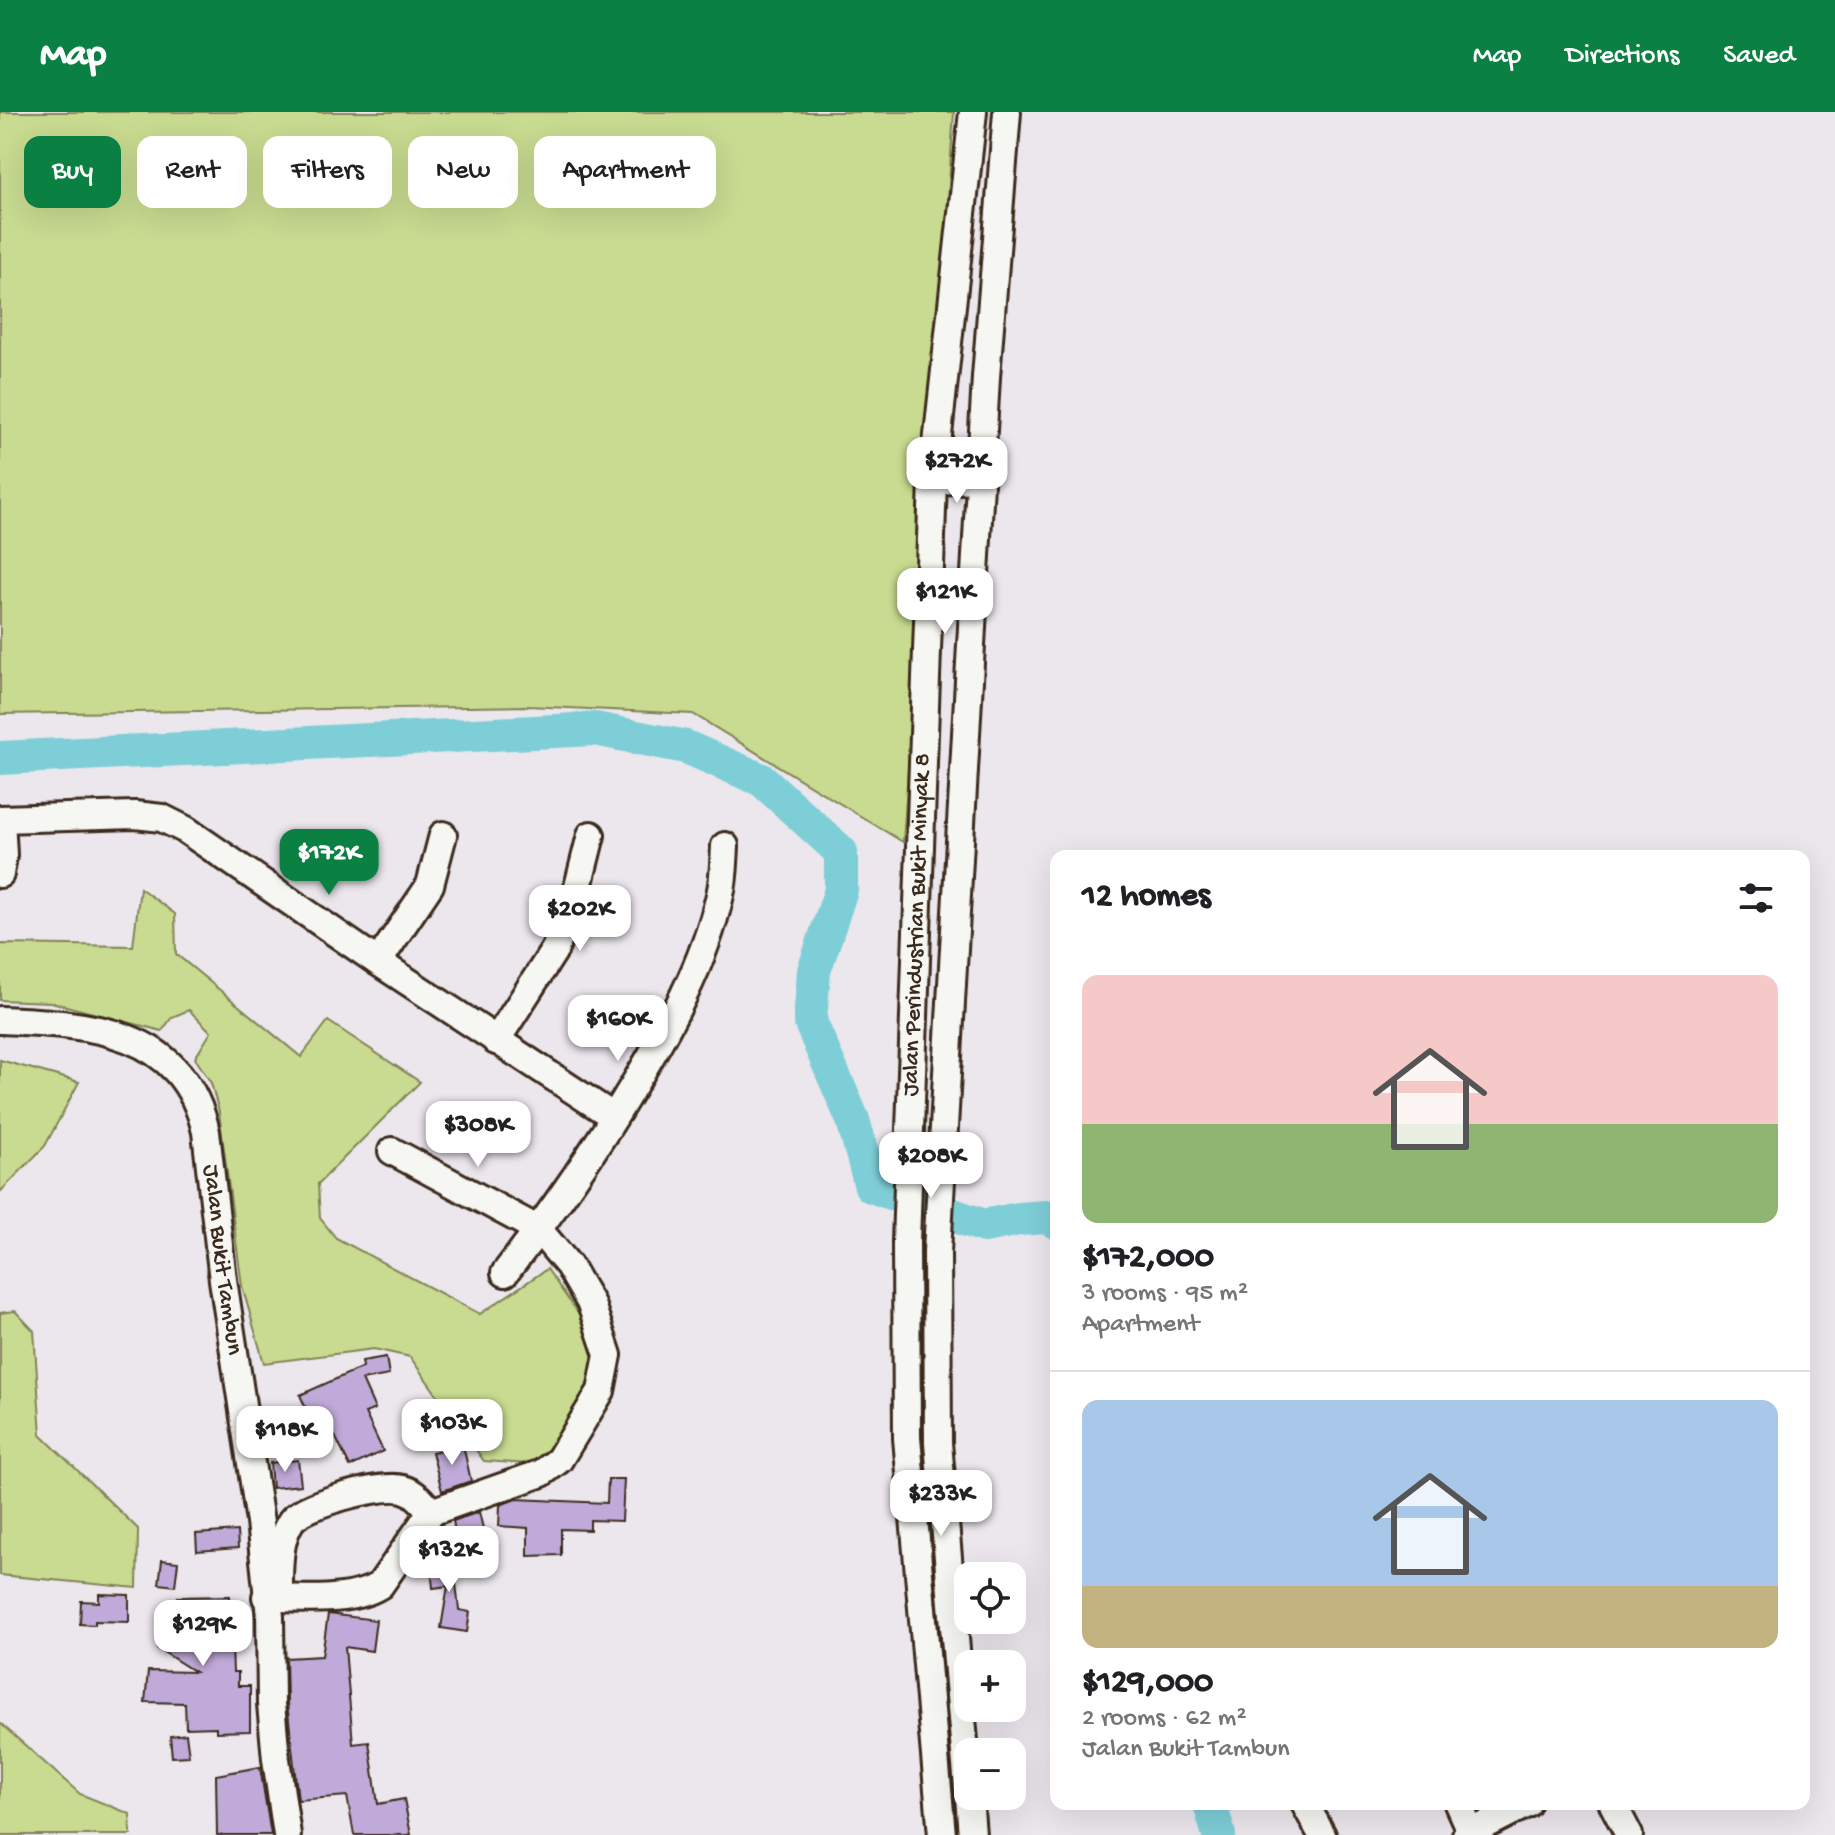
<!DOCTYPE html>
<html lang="en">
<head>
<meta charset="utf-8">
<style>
	:root { --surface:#fff; --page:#f2f2f2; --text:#202124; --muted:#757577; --line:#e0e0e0; --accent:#0b8043 }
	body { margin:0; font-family:"Gochi Hand",sans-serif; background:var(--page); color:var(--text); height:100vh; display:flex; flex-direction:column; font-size:30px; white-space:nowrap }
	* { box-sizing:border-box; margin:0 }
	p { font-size:26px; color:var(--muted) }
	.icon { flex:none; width:44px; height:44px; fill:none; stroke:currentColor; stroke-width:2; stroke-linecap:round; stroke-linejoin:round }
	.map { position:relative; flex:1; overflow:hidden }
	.panel { position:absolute; left:1050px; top:738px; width:760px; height:960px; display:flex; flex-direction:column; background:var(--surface); border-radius:16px; box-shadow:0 8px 32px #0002 }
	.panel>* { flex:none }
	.guide { position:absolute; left:24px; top:24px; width:760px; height:72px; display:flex; gap:16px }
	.controls { position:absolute; left:954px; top:1450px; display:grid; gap:16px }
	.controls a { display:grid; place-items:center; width:72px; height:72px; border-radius:16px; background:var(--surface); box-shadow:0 8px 32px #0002; font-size:40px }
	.price { position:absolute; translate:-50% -68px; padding:0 18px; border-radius:16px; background:#fff; color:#222; font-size:26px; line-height:52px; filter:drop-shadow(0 2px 4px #0008) }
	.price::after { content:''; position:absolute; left:50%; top:48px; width:24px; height:18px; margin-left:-12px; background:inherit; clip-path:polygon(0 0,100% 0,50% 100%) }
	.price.active { background:var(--accent); color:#fff }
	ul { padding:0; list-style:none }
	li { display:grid; align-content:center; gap:16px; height:424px; padding:0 32px }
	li+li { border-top:2px solid var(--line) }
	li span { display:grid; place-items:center; height:248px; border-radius:16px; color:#555 }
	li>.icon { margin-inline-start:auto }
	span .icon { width:144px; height:144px; fill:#fffc; stroke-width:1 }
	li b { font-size:34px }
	h2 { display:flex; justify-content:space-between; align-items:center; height:96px; padding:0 32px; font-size:34px }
	.pill { padding:0 28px; border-radius:16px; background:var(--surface); box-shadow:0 8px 32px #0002; font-size:28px; line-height:72px }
	.pill.active { background:var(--accent); color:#fff }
	header { display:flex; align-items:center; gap:48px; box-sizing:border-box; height:112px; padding:0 40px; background:var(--accent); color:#fff }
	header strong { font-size:38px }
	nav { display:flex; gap:44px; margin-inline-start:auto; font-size:28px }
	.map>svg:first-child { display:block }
</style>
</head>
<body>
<header>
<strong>Map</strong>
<nav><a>Map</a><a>Directions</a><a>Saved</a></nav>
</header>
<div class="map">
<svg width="1835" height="1723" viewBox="0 0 1835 1723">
	<rect width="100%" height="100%" fill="#ebe7ed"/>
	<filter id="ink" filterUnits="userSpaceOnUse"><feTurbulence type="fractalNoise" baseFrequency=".0125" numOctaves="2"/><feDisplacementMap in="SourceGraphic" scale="16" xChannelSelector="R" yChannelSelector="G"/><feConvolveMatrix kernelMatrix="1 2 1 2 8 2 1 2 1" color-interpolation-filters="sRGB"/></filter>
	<g filter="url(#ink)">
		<g fill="#c8db90" stroke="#828257" stroke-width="2">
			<path d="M 0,0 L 954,0 L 903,730 L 693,602 L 528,594 L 0,602 Z"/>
			<path d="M 140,776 L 175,802 L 176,842 L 301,945 L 328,909 L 420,970 L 318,1072 L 320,1106 L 336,1126 L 480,1202 L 547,1157 L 591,1220 L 598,1250 L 591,1274 L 555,1337 L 530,1352 L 484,1349 L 410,1245 L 374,1237 L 264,1251 L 242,1174 L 219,1000 L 211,971 L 195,946 L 211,920 L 189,898 L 172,905 L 162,919 L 51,890 L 0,888 L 0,832 L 133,834 Z"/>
			<path d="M 0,948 L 79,970 L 45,1034 L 0,1080 Z"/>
			<path d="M 15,1199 L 34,1219 L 41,1323 L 138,1417 L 137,1476 L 0,1463 L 0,1201 Z"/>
			<path d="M 0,1611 L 80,1682 L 130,1702 L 131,1723 L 0,1723 Z"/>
		</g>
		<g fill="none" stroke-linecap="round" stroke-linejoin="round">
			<g stroke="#7eced8" stroke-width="34">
				<path d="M 0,646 L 595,617 L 686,635 L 762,668 L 841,740 L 841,778 L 814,859 L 810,909 L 853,1008 L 871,1074 L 984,1114 L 1019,1107 L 1046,1105 L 1056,1110"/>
				<path d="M 1210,1692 L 1219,1723"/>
			</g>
		</g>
		<g fill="#c0aad9" stroke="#3b2a1e" stroke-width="2">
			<path d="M 386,1245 L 389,1263 L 362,1268 L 375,1297 L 365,1301 L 383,1339 L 350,1355 L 335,1324 L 295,1338 L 290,1324 L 314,1315 L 300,1283 L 363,1255 L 362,1249 Z"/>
			<path d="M 463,1333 L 471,1369 L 442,1379 L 432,1340 Z"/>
			<path d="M 298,1348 L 301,1373 L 272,1376 L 270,1351 Z"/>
			<path d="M 608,1367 L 624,1367 L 622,1409 L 590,1408 L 590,1418 L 561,1417 L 561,1443 L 528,1444 L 528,1416 L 499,1414 L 500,1393 L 516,1387 L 607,1391 Z"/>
			<path d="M 479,1400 L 486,1429 L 458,1435 L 453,1409 Z"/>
			<path d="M 237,1419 L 238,1436 L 197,1439 L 196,1422 Z"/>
			<path d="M 453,1444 L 459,1498 L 470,1500 L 467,1520 L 441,1516 L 448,1474 L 433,1476 L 430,1446 Z"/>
			<path d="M 162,1448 L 178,1450 L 175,1474 L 159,1472 Z"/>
			<path d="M 99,1482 L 129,1483 L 129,1510 L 95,1509 L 95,1513 L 80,1512 L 81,1489 L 99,1490 Z"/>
			<path d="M 230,1484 L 233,1560 L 238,1560 L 238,1574 L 250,1574 L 250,1619 L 216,1620 L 216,1615 L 186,1616 L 185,1591 L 145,1590 L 148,1559 L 195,1560 L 157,1536 L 167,1520 L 180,1528 L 178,1485 Z"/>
			<path d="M 328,1502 L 376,1508 L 372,1539 L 345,1535 L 353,1632 L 369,1630 L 378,1692 L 404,1687 L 411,1723 L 354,1723 L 347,1684 L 298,1688 L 287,1591 L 286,1546 L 322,1544 Z"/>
			<path d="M 186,1622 L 189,1644 L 172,1645 L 170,1624 Z"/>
			<path d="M 260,1655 L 271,1723 L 217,1723 L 216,1663 Z"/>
		</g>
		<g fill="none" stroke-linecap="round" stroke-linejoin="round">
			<defs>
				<g id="minor">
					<path d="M 933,369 L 980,367"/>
					<path d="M 0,707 L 135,703 L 162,706 L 186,718 L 378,850 L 614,1005"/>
					<path d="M 0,762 L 3,743 L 1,707"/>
					<path d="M 378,850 L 430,773 L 443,723"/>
					<path id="s1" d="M 0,908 C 89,912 183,916 206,1020 L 223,1168 L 260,1410 L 270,1505 L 271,1592 L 276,1647 L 287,1723"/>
					<path d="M 496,929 L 555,837 L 574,791 L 591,723"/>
					<path d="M 505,1161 C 551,1102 594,1040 632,976 C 669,915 704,853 720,783 C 724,767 724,750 725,734"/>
					<path d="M 279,1482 C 279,1460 278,1428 291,1409 C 303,1392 382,1371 403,1377 C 415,1380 423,1390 431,1400"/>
					<path d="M 266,1485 C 299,1487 352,1491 380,1473 L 431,1400 L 542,1361 L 559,1348 L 601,1279 L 608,1243 L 591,1192 L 569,1154 L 539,1118 L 392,1039"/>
					<path d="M 968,1675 L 938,1331 L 937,1140 L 986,265 L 1007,0"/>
					<path d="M 969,1684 L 972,1723"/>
					<path d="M 1305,1692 L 1322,1723"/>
					<path d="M 1458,1692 L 1471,1721"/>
					<path d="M 1613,1692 L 1629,1723"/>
					<path id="s2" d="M 942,1723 L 907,1326 L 906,1130 L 933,369 L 973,0"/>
					<path d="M 1466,1723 L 1527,1692"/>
				</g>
			</defs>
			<use href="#minor" stroke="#3b2a1e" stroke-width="32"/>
			<use href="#minor" stroke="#f6f6f2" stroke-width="26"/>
		</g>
	</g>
	<g text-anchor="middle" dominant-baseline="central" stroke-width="7" stroke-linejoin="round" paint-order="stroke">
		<g font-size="24" fill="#3b2a1e" stroke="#f6f6f2">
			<text stroke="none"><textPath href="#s2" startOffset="912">Jalan Perindustrian Bukit Minyak 8</textPath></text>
			<text stroke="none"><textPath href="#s1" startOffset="386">Jalan Bukit Tambun</textPath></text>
		</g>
	</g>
</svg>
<div class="controls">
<a><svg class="icon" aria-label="locate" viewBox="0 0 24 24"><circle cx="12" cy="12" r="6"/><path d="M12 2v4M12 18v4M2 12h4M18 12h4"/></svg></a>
<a>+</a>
<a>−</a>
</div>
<b class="price" style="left:957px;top:393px">$272K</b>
<b class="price" style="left:945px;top:524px">$121K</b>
<b class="price active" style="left:329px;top:785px">$172K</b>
<b class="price" style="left:580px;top:841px">$202K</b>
<b class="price" style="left:618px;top:951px">$160K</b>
<b class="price" style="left:478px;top:1057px">$308K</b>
<b class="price" style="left:931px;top:1088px">$208K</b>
<b class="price" style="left:452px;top:1355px">$103K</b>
<b class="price" style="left:285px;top:1362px">$118K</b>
<b class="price" style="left:941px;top:1426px">$233K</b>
<b class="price" style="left:449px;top:1482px">$132K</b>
<b class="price" style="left:203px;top:1556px">$129K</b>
<div class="guide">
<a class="pill active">Buy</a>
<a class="pill">Rent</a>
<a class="pill">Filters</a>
<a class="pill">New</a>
<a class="pill">Apartment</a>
</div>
<section class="panel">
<h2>12 homes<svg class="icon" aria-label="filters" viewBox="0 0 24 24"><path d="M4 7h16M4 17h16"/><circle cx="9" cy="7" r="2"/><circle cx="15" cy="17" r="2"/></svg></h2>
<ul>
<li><span style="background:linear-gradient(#f6c9c9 60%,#8fb573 0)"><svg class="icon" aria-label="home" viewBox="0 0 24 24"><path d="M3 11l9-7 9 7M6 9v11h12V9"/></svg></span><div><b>$172,000</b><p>3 rooms · 95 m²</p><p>Apartment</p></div></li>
<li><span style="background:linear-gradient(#a9c7e8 75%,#c2b280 0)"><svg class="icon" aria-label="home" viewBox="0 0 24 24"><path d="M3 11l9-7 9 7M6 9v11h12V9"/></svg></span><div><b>$129,000</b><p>2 rooms · 62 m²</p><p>Jalan Bukit Tambun</p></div></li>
</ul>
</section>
</div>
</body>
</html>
